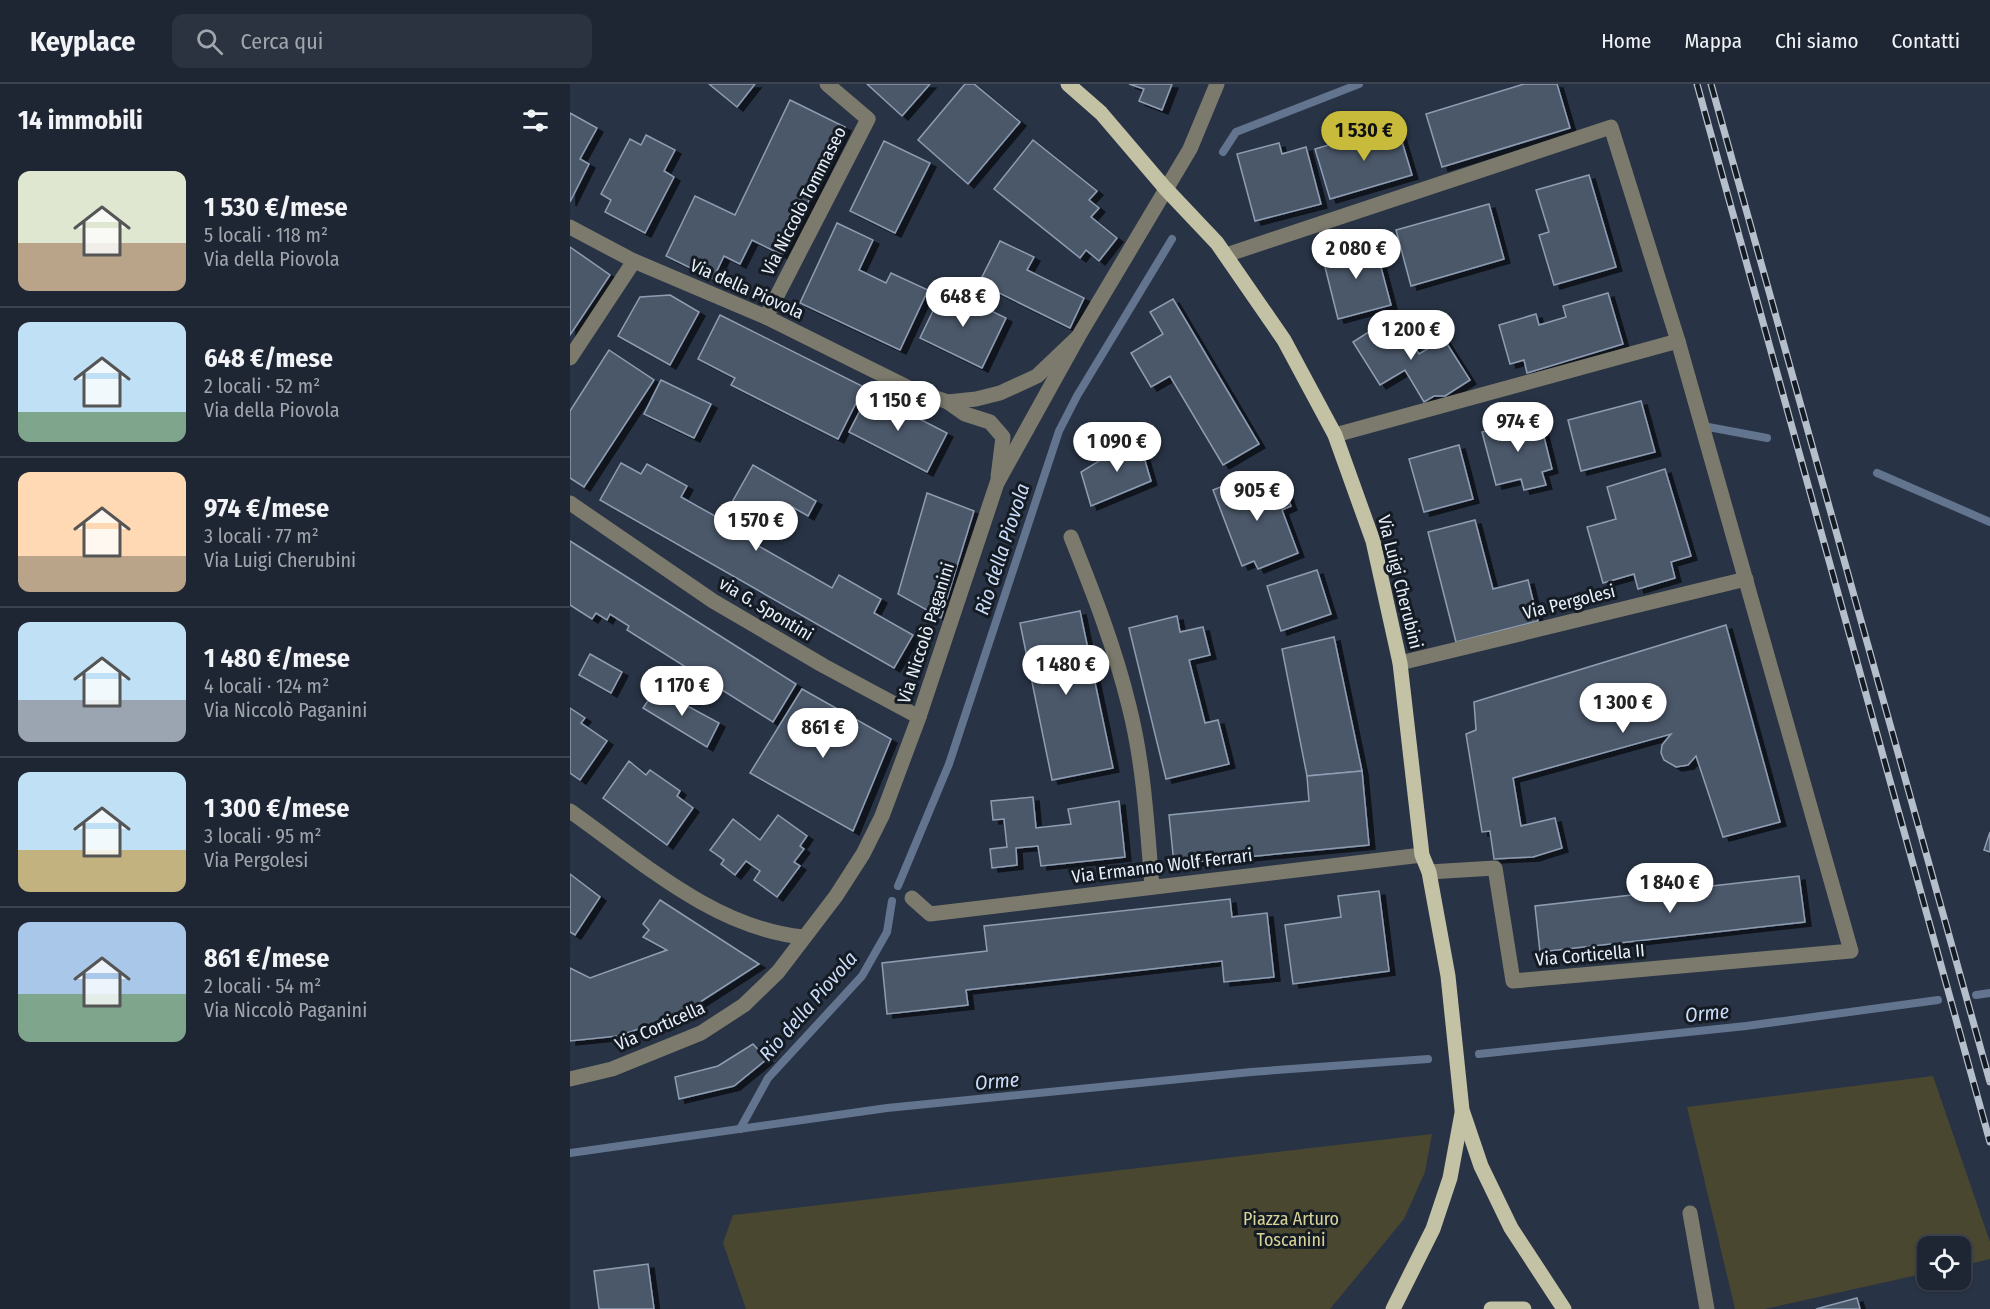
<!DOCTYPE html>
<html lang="it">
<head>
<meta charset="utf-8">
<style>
	:root { --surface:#1e2634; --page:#2b3240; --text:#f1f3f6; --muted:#a1a5ac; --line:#3c434f; --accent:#c8bb3b }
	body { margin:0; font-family:"Fira Sans Condensed",sans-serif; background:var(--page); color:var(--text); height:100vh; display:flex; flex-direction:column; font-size:22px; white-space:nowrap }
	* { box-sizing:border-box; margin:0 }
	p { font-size:20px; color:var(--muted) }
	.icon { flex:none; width:33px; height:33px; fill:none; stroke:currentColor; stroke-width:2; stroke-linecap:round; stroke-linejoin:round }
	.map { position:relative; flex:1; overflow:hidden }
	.sheet { display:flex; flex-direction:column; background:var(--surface); width:570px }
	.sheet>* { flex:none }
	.controls { position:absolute; left:1347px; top:1152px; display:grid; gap:12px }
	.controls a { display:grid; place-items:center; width:54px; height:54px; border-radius:12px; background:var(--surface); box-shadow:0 2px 4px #0004,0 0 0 2px var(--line); font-size:30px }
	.price { position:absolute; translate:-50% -51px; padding:0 14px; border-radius:21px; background:#fff; color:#222; font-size:20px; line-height:39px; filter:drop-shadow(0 2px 3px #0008) }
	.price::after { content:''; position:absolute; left:50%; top:36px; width:18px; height:14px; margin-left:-9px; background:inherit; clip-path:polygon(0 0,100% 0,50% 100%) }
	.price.current { background:var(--accent); color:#111 }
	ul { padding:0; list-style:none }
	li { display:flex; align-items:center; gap:18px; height:150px; padding:0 18px }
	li+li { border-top:2px solid var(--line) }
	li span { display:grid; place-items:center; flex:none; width:168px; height:120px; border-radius:12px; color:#555 }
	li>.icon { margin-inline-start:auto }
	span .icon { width:72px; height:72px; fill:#fffc; stroke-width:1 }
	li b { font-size:26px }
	h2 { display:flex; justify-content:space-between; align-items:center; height:72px; padding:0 18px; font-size:26px }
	header { display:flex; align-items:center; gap:36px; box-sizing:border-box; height:84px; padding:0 30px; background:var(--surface); border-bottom:2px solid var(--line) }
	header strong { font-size:28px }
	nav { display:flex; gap:33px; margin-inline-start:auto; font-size:21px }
	.search { width:420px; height:54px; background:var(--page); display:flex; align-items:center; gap:15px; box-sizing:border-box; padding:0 21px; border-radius:12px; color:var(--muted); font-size:22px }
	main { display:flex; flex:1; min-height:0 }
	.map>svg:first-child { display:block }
</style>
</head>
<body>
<header>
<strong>Keyplace</strong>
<div class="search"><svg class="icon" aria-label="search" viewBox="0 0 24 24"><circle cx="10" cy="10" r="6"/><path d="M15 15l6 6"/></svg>Cerca qui</div>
<nav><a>Home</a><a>Mappa</a><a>Chi siamo</a><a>Contatti</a></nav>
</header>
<main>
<section class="sheet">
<h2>14 immobili<svg class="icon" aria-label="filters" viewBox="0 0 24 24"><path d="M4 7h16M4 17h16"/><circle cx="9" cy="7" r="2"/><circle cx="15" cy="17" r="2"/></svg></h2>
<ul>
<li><span style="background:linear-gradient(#dfe7d0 60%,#b9a48a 0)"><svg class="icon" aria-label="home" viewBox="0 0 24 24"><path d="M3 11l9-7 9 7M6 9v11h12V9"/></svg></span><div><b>1 530 €/mese</b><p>5 locali · 118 m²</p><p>Via della Piovola</p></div></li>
<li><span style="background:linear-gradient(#bfe0f5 75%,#7fa58c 0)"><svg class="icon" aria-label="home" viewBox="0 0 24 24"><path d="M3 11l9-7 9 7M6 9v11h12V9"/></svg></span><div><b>648 €/mese</b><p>2 locali · 52 m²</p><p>Via della Piovola</p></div></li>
<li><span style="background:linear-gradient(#ffd9b3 70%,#b9a48a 0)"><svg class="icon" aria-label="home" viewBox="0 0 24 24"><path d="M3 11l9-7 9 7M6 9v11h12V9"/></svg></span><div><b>974 €/mese</b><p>3 locali · 77 m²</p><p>Via Luigi Cherubini</p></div></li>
<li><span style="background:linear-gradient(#bfe0f5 65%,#9aa5b1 0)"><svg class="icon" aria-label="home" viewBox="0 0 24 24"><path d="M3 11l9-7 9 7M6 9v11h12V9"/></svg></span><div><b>1 480 €/mese</b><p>4 locali · 124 m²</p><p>Via Niccolò Paganini</p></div></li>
<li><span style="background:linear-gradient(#bfe0f5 65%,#c2b280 0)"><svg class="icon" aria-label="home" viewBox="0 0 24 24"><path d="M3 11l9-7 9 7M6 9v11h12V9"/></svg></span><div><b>1 300 €/mese</b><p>3 locali · 95 m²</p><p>Via Pergolesi</p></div></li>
<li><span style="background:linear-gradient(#a9c7e8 60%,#7fa58c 0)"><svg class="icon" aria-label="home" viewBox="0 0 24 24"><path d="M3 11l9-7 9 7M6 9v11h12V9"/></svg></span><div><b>861 €/mese</b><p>2 locali · 54 m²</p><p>Via Niccolò Paganini</p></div></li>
</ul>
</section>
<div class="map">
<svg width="1420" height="1225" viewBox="0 0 1420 1225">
	<defs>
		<filter id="shadow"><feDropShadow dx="6" dy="4" stdDeviation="0" flood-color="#0009"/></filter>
	</defs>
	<rect width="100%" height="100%" fill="#283345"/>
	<g fill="#494730">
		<path d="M 1363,992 L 1420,1158 L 1420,1175 L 1391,1182 L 1390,1162 L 1358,1162 L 1357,1189 L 1195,1225 L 1165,1225 L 1117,1023 Z"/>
		<path d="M 862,1050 L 855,1088 L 834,1135 L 760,1225 L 176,1225 L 153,1159 L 163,1131 Z"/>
	</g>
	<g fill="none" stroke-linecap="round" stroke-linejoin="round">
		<g stroke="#63748f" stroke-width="8">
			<path d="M 653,68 L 666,48 L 789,0"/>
			<path d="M 1133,342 L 1197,354"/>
			<path d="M 1307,389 L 1420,438"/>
			<path d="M 328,802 L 379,680 L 489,347 L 507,312 L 602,155"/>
			<path d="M 1406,911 L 1420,909"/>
			<path d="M 909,970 L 1176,942 L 1368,916"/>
			<path d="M 170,1045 L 198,994 L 292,892 L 317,848 L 322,817"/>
			<path d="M 0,1069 L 317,1024 L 681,988 L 858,975"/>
		</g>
	</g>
	<g fill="#4b586b" stroke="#8f9db3" stroke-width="1.5" filter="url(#shadow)">
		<path d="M 139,0 L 185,0 L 167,23 Z"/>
		<path d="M 297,0 L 360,0 L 332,32 Z"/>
		<path d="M 395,0 L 404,0 L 450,38 L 398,100 L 348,56 Z"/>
		<path d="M 559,0 L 602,0 L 592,26 L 569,17 L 574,5 Z"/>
		<path d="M 954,0 L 987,0 L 1000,44 L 872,83 L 856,30 Z"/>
		<path d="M 220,16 L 275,43 L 212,171 L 182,156 L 170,180 L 154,172 L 143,195 L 96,172 L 125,112 L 165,131 Z"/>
		<path d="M 0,29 L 27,44 L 10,75 L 19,80 L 0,118 Z"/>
		<path d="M 827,41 L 842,91 L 760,115 L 745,65 Z"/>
		<path d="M 76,51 L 105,66 L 94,87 L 104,93 L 75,149 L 35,128 L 41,116 L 31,110 L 60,55 L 71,61 Z"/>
		<path d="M 463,56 L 527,107 L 519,116 L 529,124 L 521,133 L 547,154 L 529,177 L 516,166 L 510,174 L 424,105 Z"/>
		<path d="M 314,57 L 360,79 L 325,149 L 280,127 Z"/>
		<path d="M 709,59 L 712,70 L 736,63 L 751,120 L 685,137 L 667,70 Z"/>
		<path d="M 1019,91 L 1046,183 L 984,201 L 969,151 L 979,148 L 966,106 Z"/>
		<path d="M 919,120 L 934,175 L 841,202 L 826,146 Z"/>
		<path d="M 267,139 L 303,156 L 289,186 L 316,199 L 321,189 L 358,206 L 330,266 L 230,219 Z"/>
		<path d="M 430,157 L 464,173 L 457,186 L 514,214 L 500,244 L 409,199 Z"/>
		<path d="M 804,157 L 821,221 L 768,235 L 752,171 Z"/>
		<path d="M 0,163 L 40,191 L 0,251 Z"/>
		<path d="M 374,204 L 436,234 L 412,284 L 350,254 Z"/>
		<path d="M 1038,209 L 1053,260 L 957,289 L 954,276 L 940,280 L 929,241 L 966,230 L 969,241 L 996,233 L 993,222 Z"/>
		<path d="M 100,211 L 129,228 L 100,281 L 48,252 L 70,213 Z"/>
		<path d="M 603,215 L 689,360 L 653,381 L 600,292 L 581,303 L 561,269 L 593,250 L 580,228 Z"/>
		<path d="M 150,231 L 294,303 L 268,355 L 161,301 L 165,294 L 128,275 Z"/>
		<path d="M 825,231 L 849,270 L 874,255 L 900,296 L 875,312 L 864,312 L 854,318 L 835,286 L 810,301 L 783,258 Z"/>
		<path d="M 39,266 L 84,296 L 14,403 L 0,394 L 0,327 Z"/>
		<path d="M 91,296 L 141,320 L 124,354 L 74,330 Z"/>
		<path d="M 299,309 L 377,349 L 357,388 L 279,348 Z"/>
		<path d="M 1071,317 L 1085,368 L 1011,387 L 998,336 Z"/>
		<path d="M 969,333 L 982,385 L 972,388 L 976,401 L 954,406 L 951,395 L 926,401 L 912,348 Z"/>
		<path d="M 568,353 L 581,397 L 521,422 L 511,388 Z"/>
		<path d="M 889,361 L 903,415 L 854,428 L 839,375 Z"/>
		<path d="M 51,379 L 71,390 L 77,380 L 117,402 L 111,413 L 152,436 L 183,381 L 246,417 L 238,432 L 219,421 L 209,440 L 180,424 L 166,449 L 262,504 L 269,491 L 311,515 L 304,529 L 343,551 L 324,584 L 30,416 Z"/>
		<path d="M 1095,385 L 1121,472 L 1101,478 L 1105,494 L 1068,505 L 1064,490 L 1033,499 L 1017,443 L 1046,435 L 1037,403 Z"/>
		<path d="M 671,395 L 677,409 L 711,396 L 721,422 L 712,426 L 728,469 L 688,485 L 684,477 L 672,482 L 643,406 Z"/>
		<path d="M 357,409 L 404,427 L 371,534 L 328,510 Z"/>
		<path d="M 905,436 L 923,505 L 958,496 L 968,537 L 886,558 L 858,448 Z"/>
		<path d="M 0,457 L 226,600 L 203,638 L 57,546 L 59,542 L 40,530 L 37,536 L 26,529 L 22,535 L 0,521 Z"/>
		<path d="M 747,486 L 761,530 L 711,547 L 697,502 Z"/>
		<path d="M 510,527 L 543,684 L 482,696 L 450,539 Z"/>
		<path d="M 607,532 L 610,548 L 633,543 L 640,571 L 619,576 L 635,639 L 648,636 L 659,680 L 596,695 L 559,544 Z"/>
		<path d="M 1156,541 L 1210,738 L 1153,753 L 1126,672 L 1118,681 L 1106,683 L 1094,676 L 1091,669 L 1092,661 L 1101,650 L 943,694 L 951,742 L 985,734 L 992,764 L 963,773 L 924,775 L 920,747 L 912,748 L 896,650 L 906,646 L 904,618 Z"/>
		<path d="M 764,553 L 792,687 L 737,692 L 712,565 Z"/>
		<path d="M 20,570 L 52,588 L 41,609 L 9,591 Z"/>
		<path d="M 86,605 L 149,639 L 137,663 L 73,624 Z"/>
		<path d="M 232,605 L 321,655 L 283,747 L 180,689 Z"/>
		<path d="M 0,624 L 15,634 L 11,639 L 37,657 L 10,696 L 0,689 Z"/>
		<path d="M 59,677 L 76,691 L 80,686 L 110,707 L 107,712 L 123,724 L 97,761 L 33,714 Z"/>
		<path d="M 792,687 L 799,761 L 604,780 L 599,731 L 739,717 L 737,692 Z"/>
		<path d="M 463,713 L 466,744 L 501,740 L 498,725 L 549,717 L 555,773 L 471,782 L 468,762 L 446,764 L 447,781 L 422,784 L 420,765 L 437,763 L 434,735 L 423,736 L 421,717 Z"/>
		<path d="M 208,731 L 237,752 L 230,762 L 234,765 L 224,778 L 230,782 L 207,813 L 184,796 L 190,787 L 176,777 L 165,791 L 151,780 L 154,776 L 140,766 L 163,735 L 190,756 Z"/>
		<path d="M 1420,748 L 1420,768 L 1414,766 Z"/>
		<path d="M 0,790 L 30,813 L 5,851 L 0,848 Z"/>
		<path d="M 1229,792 L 1235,838 L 970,868 L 965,822 Z"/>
		<path d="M 809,807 L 819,887 L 723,900 L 715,841 L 771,833 L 768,812 Z"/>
		<path d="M 660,815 L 662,833 L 697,829 L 704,893 L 654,898 L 652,877 L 396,906 L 398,921 L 317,930 L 312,879 L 417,867 L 414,842 Z"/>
		<path d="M 90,816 L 189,880 L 110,931 L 48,952 L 0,957 L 0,884 L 20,894 L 97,866 L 73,853 L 79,846 L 73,840 Z"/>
		<path d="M 183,960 L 197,975 L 164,1002 L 109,1015 L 105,993 L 148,982 Z"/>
		<path d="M 78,1180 L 84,1225 L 29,1225 L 24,1187 Z"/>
		<path d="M 1287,1214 L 1290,1225 L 1246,1225 Z"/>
	</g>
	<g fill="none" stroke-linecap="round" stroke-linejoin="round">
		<g stroke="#7b7a6c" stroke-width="15">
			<path d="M 0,143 L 64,177 L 196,233 L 343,306 L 378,318 L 406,315 L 430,309 L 467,292 L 508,253 L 620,65 L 647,0"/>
			<path d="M 656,171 L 1041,43 L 1108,257 L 1281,867 L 943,897 L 925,784 L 859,788"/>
			<path d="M 196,233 L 298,35 L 257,0"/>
			<path d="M 0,274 L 64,177"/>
			<path d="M 378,318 L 395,330 L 420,338 L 433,353 L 428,393"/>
			<path d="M 765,351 L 1108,257"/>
			<path d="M 0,419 L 143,517 L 254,582 L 349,633"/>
			<path d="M 501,453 C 523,508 545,564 559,622 C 574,681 577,742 582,802"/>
			<path d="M 830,579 L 1176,495"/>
			<path d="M 0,727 C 71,777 144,844 233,853"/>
			<path d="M 342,814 L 360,830 L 852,771"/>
			<path d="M 0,995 L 42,985 L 131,949 L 174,921 L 208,888 L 266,812 L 293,770 L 312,732 L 349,633 L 427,399 L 508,253"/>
			<path d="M 1120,1129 L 1137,1225"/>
		</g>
		<g stroke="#c4c2a4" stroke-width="15">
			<path d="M 498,0 L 531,29 L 595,104 L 647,159 L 714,256 L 765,351 L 803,457 L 830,579 L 852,771 L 859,788 L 878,892 L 892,1026 L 911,1082 L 941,1144 L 994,1225"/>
			<path d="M 823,1225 L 863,1145 L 880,1094 L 892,1029"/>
			<path d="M 921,1225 L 954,1225"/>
		</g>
		<defs>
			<g id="rail">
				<path d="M 1127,0 L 1420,1058"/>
				<path d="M 1141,0 L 1420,998"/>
			</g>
		</defs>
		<use href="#rail" stroke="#b5becb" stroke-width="7"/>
		<use href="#rail" stroke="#151b23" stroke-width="4.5" stroke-dasharray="14" stroke-linecap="butt"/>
	</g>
	<g text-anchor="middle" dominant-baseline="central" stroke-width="6" stroke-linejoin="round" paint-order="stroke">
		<g font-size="18" fill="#e7effb" stroke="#151b23">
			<text transform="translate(234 117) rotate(-63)">Via Niccolò Tommaseo</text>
			<text transform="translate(177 205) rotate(24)">Via della Piovola</text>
			<text transform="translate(830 498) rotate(76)">Via Luigi Cherubini</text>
			<text transform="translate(999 518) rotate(-14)">Via Pergolesi</text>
			<text transform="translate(196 525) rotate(31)">via G. Spontini</text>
			<text transform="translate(356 549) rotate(-72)">Via Niccolò Paganini</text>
			<text transform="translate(592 782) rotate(-7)">Via Ermanno Wolf Ferrari</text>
			<text transform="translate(1020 871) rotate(-5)">Via Corticella II</text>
			<text transform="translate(90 942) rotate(-24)">Via Corticella</text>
		</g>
		<g font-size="18" fill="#d8d398" stroke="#151b23">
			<text x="721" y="1135">Piazza Arturo<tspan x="721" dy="21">Toscanini</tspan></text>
		</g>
		<g font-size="20" font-style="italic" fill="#caddfb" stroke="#151b23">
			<text transform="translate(432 465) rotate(-72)">Rio della Piovola</text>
			<text transform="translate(238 922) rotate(-49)">Rio della Piovola</text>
			<text transform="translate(1137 929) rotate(-6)">Orme</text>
			<text transform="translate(427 997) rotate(-5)">Orme</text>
		</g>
	</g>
</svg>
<div class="controls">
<a><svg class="icon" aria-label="locate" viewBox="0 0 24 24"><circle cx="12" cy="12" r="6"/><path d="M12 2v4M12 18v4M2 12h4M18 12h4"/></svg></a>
</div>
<b class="price current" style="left:794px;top:78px">1 530 €</b>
<b class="price" style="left:786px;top:196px">2 080 €</b>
<b class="price" style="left:393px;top:244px">648 €</b>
<b class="price" style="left:841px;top:277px">1 200 €</b>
<b class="price" style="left:328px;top:348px">1 150 €</b>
<b class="price" style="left:948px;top:369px">974 €</b>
<b class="price" style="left:547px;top:389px">1 090 €</b>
<b class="price" style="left:687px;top:438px">905 €</b>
<b class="price" style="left:186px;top:468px">1 570 €</b>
<b class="price" style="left:496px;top:612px">1 480 €</b>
<b class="price" style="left:112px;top:633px">1 170 €</b>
<b class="price" style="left:1053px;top:650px">1 300 €</b>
<b class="price" style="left:253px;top:675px">861 €</b>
<b class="price" style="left:1100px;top:830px">1 840 €</b>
</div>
</main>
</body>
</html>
